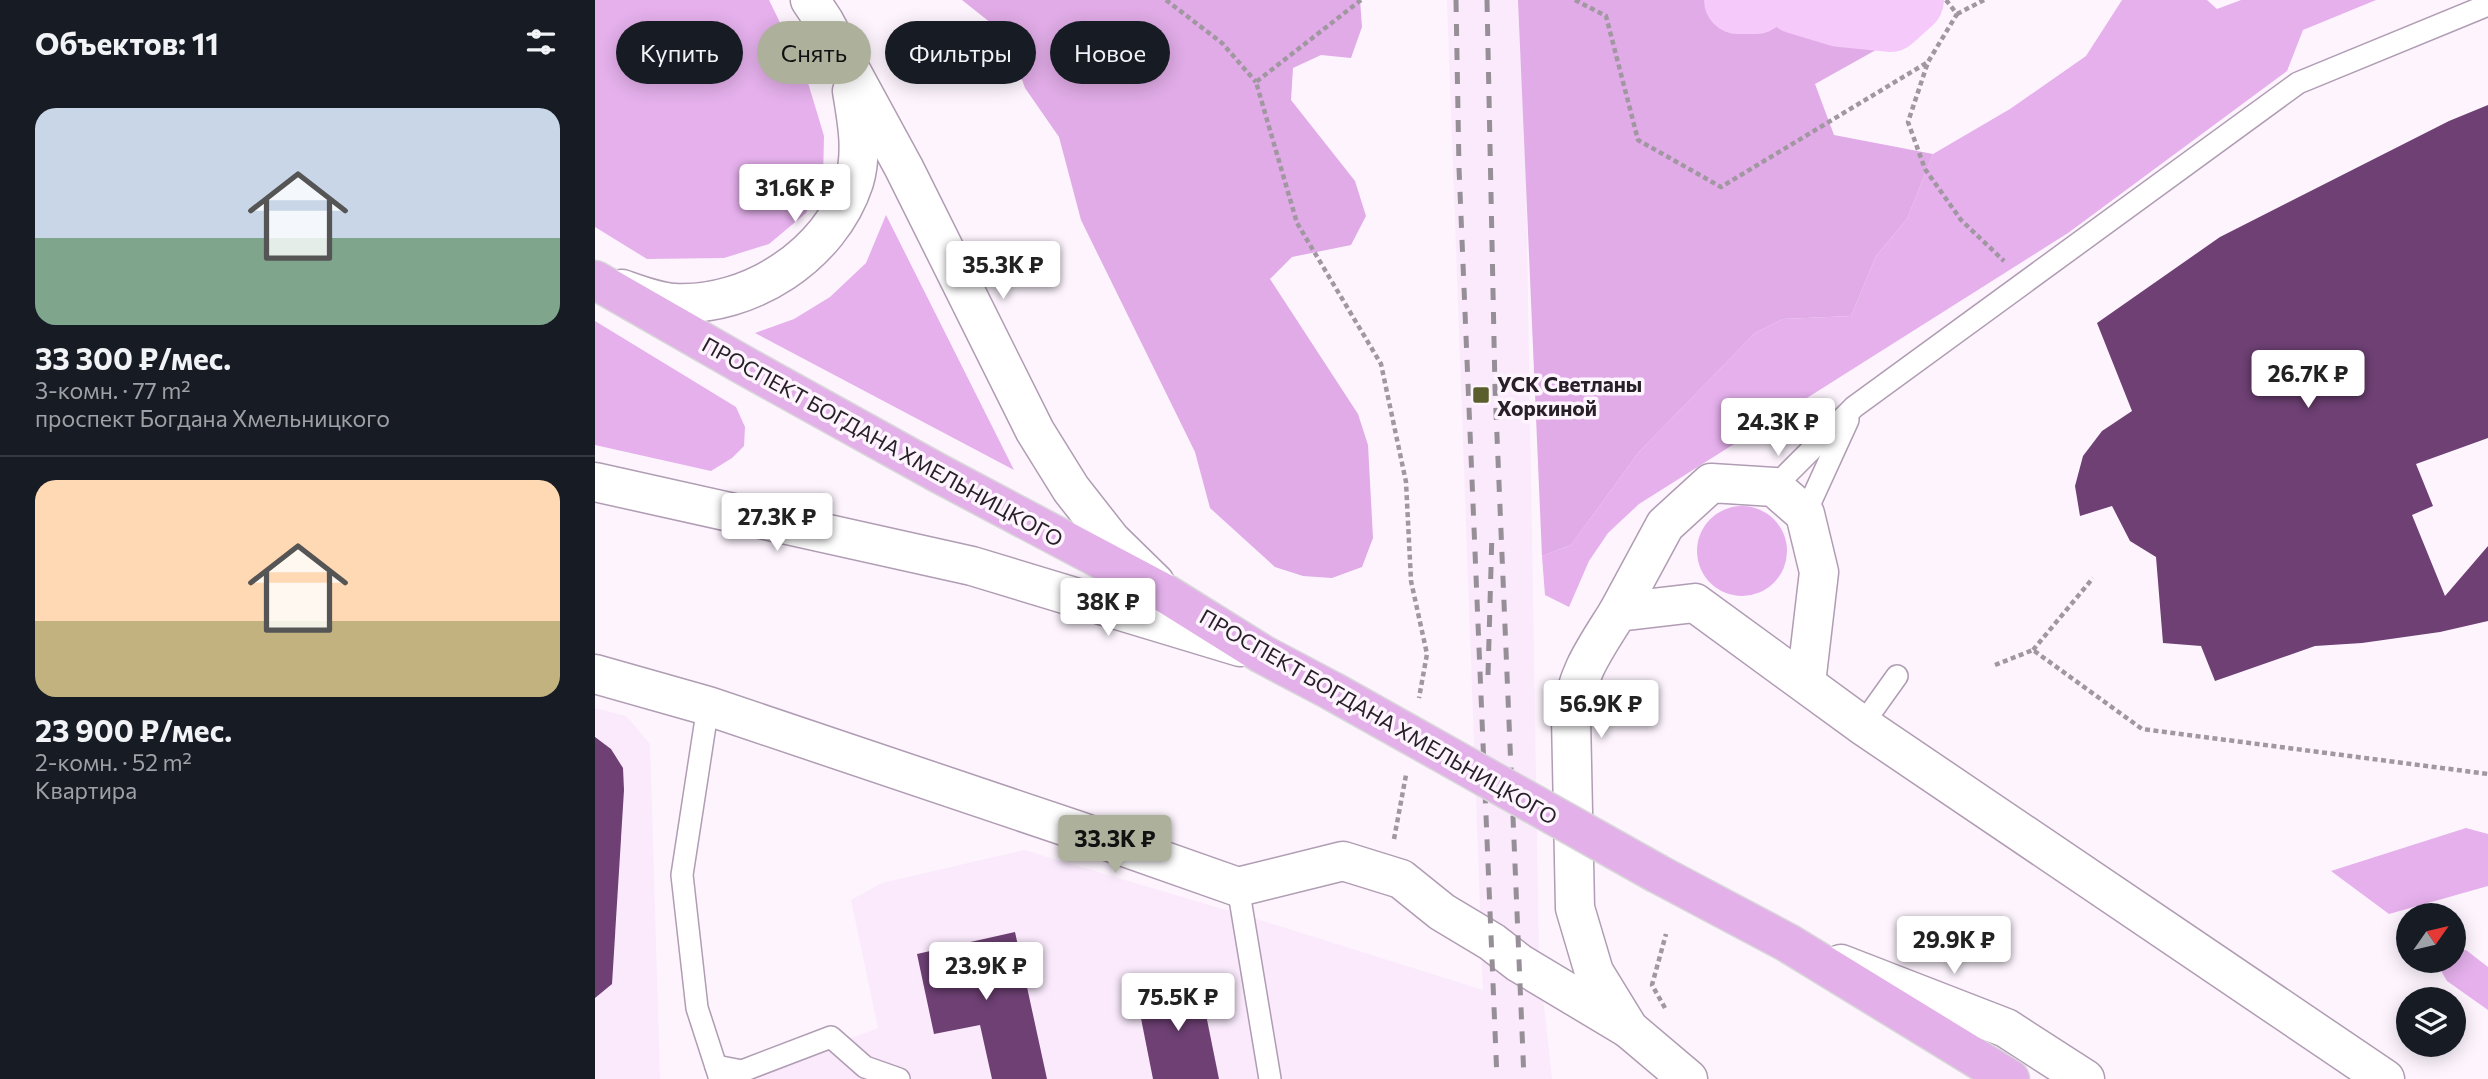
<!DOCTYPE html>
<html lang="ru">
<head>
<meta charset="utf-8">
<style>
	:root { --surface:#171b24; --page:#20242c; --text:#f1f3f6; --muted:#9ea1a6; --line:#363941; --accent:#adb09b }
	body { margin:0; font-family:Commissioner,sans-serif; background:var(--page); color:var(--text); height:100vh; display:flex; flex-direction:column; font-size:26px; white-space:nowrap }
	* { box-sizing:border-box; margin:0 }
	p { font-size:23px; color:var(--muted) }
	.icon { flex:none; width:38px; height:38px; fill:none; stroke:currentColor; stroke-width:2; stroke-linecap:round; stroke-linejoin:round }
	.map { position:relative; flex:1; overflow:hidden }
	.sheet { display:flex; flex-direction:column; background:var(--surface); width:595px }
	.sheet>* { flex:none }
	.top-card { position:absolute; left:21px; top:21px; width:665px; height:63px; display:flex; gap:14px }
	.needle { width:46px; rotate:56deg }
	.fabs { position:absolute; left:1801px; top:903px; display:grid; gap:14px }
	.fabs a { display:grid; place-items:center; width:70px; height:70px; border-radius:50%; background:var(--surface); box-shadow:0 4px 18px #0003; font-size:35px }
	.price { position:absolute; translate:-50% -60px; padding:0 16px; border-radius:7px; background:#fff; color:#222; font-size:23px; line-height:46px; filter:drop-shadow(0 2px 4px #0008) }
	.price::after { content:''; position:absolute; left:50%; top:42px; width:21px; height:16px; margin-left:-10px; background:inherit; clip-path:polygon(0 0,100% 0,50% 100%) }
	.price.selected { background:var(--accent); color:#111 }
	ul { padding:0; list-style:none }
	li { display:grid; align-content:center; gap:14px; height:371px; padding:0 35px }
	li+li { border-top:2px solid var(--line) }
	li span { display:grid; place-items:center; height:217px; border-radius:21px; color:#555 }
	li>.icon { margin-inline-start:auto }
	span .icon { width:126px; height:126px; fill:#fffc; stroke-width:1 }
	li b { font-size:30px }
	h2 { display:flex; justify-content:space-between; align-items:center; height:84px; padding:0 35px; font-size:30px }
	.tag { padding:0 24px; border-radius:32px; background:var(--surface); box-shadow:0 4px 18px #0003; font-size:24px; line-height:63px }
	.tag.selected { background:var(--accent); color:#111 }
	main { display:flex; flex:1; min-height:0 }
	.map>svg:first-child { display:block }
</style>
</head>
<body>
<main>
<section class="sheet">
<h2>Объектов: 11<svg class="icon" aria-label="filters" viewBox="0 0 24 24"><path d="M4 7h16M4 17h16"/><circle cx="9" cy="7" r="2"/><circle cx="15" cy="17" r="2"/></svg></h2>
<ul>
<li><span style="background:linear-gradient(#c9d6e8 60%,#7fa58c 0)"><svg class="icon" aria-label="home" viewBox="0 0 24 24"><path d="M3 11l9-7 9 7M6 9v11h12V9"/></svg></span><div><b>33 300 ₽/мес.</b><p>3-комн. · 77 m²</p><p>проспект Богдана Хмельницкого</p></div></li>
<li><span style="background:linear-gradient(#ffd9b3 65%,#c2b280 0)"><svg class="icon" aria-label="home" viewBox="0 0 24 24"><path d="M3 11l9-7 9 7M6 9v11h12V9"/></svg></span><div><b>23 900 ₽/мес.</b><p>2-комн. · 52 m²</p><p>Квартира</p></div></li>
</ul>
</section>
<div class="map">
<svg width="1893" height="1079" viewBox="0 0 1893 1079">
	<rect width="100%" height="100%" fill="#fdf4fe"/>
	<g fill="#faeafc">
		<path d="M 852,0 L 928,0 L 944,961 L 957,1079 L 147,1079 L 283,1028 L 256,900 L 287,883 L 429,850 L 681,925 L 888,990 Z"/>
		<path d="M 0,708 L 31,716 L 55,744 L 65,1079 L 0,1079 Z"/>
	</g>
	<g fill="#e5b0ec">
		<path d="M 0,0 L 174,0 L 211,76 L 229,136 L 228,179 L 211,213 L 174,244 L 129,258 L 52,259 L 0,227 Z"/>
		<path d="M 1527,0 L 1612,0 L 1622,9 L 1646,0 L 1781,0 L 1708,30 L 1692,71 L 1473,233 L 1044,504 L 1013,533 L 994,561 L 974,607 L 950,595 L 947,556 L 976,545 L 1044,452 L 1160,333 L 1188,319 L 1256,316 L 1281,256 L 1312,219 L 1338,154 L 1415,109 L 1491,56 Z"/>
		<path d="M 291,215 L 419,470 L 160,333 L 199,319 L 235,297 L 271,263 Z"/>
		<path d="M 0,321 L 141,407 L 150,427 L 149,446 L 137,458 L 116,471 L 0,445 Z"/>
		<circle cx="1147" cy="551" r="45"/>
		<path d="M 1871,828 L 1893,834 L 1893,886 L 1794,914 L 1736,871 Z"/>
		<path d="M 1871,950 L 1893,967 L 1893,1010 L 1852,981 L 1845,969 L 1847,961 L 1858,961 L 1859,951 Z"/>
	</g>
	<g fill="#e0abe6">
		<path d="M 367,0 L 765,0 L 767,27 L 756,58 L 726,55 L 698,68 L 696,100 L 760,181 L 771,216 L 756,245 L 697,257 L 675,279 L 763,414 L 773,445 L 778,538 L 767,567 L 737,578 L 708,576 L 680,567 L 615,508 L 600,452 L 486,220 L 464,137 L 430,88 L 411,35 Z"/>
		<path d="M 923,0 L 1275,0 L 1297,41 L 1220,84 L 1239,135 L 1338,154 L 1312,219 L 1281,256 L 1256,316 L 1188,319 L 1160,333 L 1044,452 L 976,545 L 947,556 Z"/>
	</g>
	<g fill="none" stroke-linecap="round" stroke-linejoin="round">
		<g stroke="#f5cafa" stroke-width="68">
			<path d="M 1143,0 L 1161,0"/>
			<path d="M 1202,0 L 1245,13 L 1295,18 L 1315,0"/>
		</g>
	</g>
	<g fill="#6e4074">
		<path d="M 1893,105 L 1893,438 L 1821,464 L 1838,506 L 1817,515 L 1850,596 L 1893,546 L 1893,621 L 1845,632 L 1767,643 L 1720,646 L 1620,681 L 1606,646 L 1568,643 L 1561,557 L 1535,541 L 1517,506 L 1485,516 L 1480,486 L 1488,456 L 1507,431 L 1537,411 L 1502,323 L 1625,237 L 1854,121 Z"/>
		<path d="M 0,737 L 16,749 L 28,768 L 29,790 L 17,984 L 0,998 Z"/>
		<path d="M 420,932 L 452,1079 L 397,1079 L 385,1025 L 339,1034 L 322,954 Z"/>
		<path d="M 604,980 L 624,1079 L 558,1079 L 541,993 Z"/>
	</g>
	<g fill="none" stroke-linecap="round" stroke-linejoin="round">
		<defs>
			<g id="lane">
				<path d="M 1179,487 L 1259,407 L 1703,83 L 1893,5"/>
				<path d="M 1210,514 L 1253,420"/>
				<path d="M 113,706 L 87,875 L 102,1008 L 125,1079"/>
				<path d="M 1267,725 L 1302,676"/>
				<path d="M 643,887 L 675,1079"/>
				<path d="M 121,1066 L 147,1071 L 236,1037 L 270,1067 L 304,1079"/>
			</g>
			<path id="street" d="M 0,674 L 113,706 L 484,831 L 643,887 L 748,861 L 806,879 L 847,912 L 897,942 L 924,963 L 1034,1029"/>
			<g id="secondary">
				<path d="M 215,0 L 229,21 L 309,168 L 440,431 L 476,489 L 516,540 L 560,583"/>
				<path d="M 27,289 C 44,295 62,302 79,303 C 155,307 235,255 259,182 C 268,152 262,121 257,91"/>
				<path d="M 0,482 L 377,566 L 645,647"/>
				<path d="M 1023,612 L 1070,525 L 1116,483 L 1179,487 L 1210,514 L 1224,572 L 1211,683"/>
				<path d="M 1246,964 L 1411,1028 L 1490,1079"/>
				<path d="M 1093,1079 L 1034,1029 L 999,972 L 980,908 L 976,717 C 982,672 1000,649 1023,612 L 1100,603 L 1267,725 L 1790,1079"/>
			</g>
			<g id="primary">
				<path d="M 0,280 L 150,366 L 343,473 L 571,594 L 667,654 L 737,691"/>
				<path d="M 1063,874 L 1193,943 L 1415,1079"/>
			</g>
		</defs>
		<use href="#lane" stroke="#b09cb3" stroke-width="24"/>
		<use href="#street" stroke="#b09cb3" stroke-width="41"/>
		<use href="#secondary" stroke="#b09cb3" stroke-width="41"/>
		<use href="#primary" stroke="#d8d7d8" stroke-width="41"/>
		<g stroke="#a097a1" stroke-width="4.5" stroke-dasharray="5 3.5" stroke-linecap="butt">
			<path d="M 571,0 L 627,43 L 661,82"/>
			<path d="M 766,0 L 661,82 L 702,223 L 786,364 L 811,482 L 816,581 L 832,654 L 824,698"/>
			<path d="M 980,0 L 1011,16 L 1043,140 L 1126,187 L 1333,62"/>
			<path d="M 1351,0 L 1362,14 L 1333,62 L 1313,122 L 1330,169 L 1366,220 L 1409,261"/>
			<path d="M 1362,14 L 1389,0"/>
			<path d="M 1438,650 L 1498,578"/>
			<path d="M 1400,665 L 1438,650 L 1547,729 L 1893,774"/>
			<path d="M 799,839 L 811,775"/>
			<path d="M 1070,1008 L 1057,985 L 1071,934"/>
		</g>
		<use href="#lane" stroke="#fff" stroke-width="21"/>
		<use href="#street" stroke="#fff" stroke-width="38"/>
		<use href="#secondary" stroke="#fff" stroke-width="38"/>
		<use href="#primary" stroke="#e3b0ea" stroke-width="38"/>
		<g stroke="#978f98" stroke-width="5" stroke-dasharray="12 12" stroke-linecap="butt">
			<path d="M 861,0 L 864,168 L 902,1079"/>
			<path d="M 892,0 L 900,388 L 929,1079"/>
			<path d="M 893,675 L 897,532"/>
		</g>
		<defs>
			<path id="primary-bridge" d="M 737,691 L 1063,874"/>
		</defs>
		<use href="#primary-bridge" stroke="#d8d7d8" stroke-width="41" stroke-linecap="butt"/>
		<use href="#primary-bridge" stroke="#e3b0ea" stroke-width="38"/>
	</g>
	<rect fill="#5a5e2c" stroke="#fdf4fe" stroke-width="2.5" x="877" y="386" width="18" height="18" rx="3.5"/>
	<g text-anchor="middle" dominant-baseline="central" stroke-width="7" stroke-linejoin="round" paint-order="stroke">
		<g font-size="21" font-weight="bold" fill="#282029" stroke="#fdf4fe" text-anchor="start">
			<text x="902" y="383">УСК Светланы<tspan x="902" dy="24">Хоркиной</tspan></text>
		</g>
		<g font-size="21" fill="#282029" stroke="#fdf4fe">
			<text transform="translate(288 441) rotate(29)">ПРОСПЕКТ БОГДАНА ХМЕЛЬНИЦКОГО</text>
			<text transform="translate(784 716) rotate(30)">ПРОСПЕКТ БОГДАНА ХМЕЛЬНИЦКОГО</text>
		</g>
	</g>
</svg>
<div class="fabs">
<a><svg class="needle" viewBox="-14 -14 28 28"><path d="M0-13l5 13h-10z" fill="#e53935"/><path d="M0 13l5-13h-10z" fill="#9ea1a6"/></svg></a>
<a><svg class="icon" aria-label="layers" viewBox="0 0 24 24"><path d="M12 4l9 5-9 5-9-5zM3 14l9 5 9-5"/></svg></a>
</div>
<b class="price" style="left:200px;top:224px">31.6K ₽</b>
<b class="price" style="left:408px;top:301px">35.3K ₽</b>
<b class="price" style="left:1713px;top:410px">26.7K ₽</b>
<b class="price" style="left:1183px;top:458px">24.3K ₽</b>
<b class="price" style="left:182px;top:553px">27.3K ₽</b>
<b class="price" style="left:513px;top:638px">38K ₽</b>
<b class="price" style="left:1006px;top:740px">56.9K ₽</b>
<b class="price selected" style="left:520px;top:875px">33.3K ₽</b>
<b class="price" style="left:1359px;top:976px">29.9K ₽</b>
<b class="price" style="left:391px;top:1002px">23.9K ₽</b>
<b class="price" style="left:583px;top:1033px">75.5K ₽</b>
<div class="top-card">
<a class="tag">Купить</a>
<a class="tag selected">Снять</a>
<a class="tag">Фильтры</a>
<a class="tag">Новое</a>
</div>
</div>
</main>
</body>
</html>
